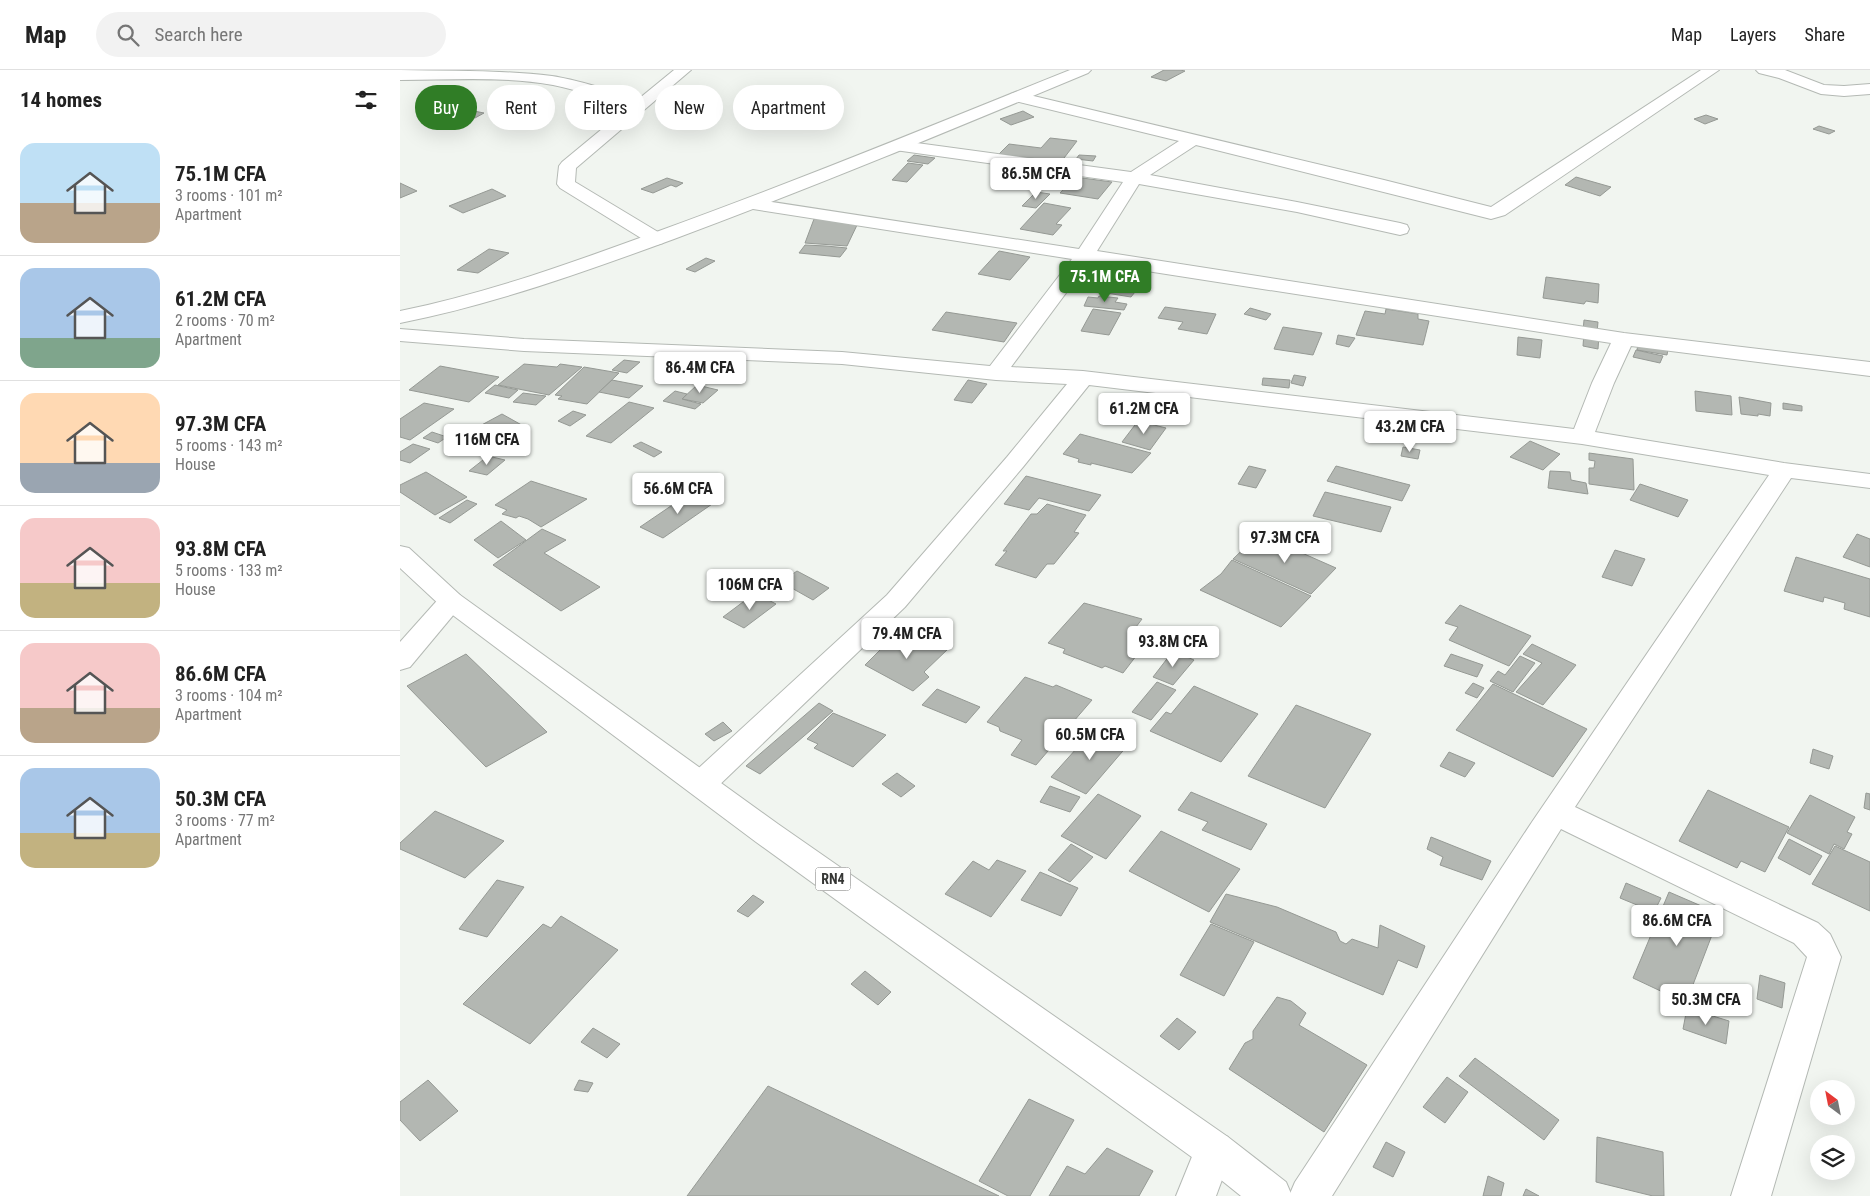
<!DOCTYPE html>
<html lang="en">
<head>
<meta charset="utf-8">
<style>
	:root { --surface:#fff; --page:#f2f2f2; --text:#222; --muted:#767676; --line:#e0e0e0; --accent:#307d26 }
	body { margin:0; font-family:"Roboto Condensed",sans-serif; background:var(--page); color:var(--text); height:100vh; display:flex; flex-direction:column; font-size:19px; white-space:nowrap }
	* { box-sizing:border-box; margin:0 }
	p { font-size:16px; color:var(--muted) }
	.icon { flex:none; width:28px; height:28px; fill:none; stroke:currentColor; stroke-width:2; stroke-linecap:round; stroke-linejoin:round }
	.map { position:relative; flex:1; overflow:hidden }
	.panel { display:flex; flex-direction:column; background:var(--surface); width:400px }
	.panel>* { flex:none }
	.banner { position:absolute; left:15px; top:15px; width:475px; height:45px; display:flex; gap:10px }
	.needle { width:32px; rotate:328deg }
	.fabs { position:absolute; left:1410px; top:1010px; display:grid; gap:10px }
	.fabs a { display:grid; place-items:center; width:45px; height:45px; border-radius:50%; background:var(--surface); box-shadow:0 5px 20px #0002; font-size:25px }
	.price { position:absolute; translate:-50% -42px; padding:0 11px; border-radius:5px; background:#fff; color:#222; font-size:16px; line-height:32px; filter:drop-shadow(0 1px 2px #0008) }
	.price::after { content:''; position:absolute; left:50%; top:30px; width:15px; height:11px; margin-left:-8px; background:inherit; clip-path:polygon(0 0,100% 0,50% 100%) }
	.price.active { background:var(--accent); color:#fff }
	ul { padding:0; list-style:none }
	li { display:flex; align-items:center; gap:15px; height:125px; padding:0 20px }
	li+li { border-top:1px solid var(--line) }
	li span { display:grid; place-items:center; flex:none; width:140px; height:100px; border-radius:15px; color:#555 }
	li>.icon { margin-inline-start:auto }
	span .icon { width:60px; height:60px; fill:#fffc; stroke-width:1 }
	li b { font-size:21px }
	h2 { display:flex; justify-content:space-between; align-items:center; height:60px; padding:0 20px; font-size:21px }
	.tag { padding:0 18px; border-radius:22px; background:var(--surface); box-shadow:0 5px 20px #0002; font-size:18px; line-height:45px }
	.tag.active { background:var(--accent); color:#fff }
	header { display:flex; align-items:center; gap:30px; box-sizing:border-box; height:70px; padding:0 25px; background:var(--surface); border-bottom:1px solid var(--line) }
	header strong { font-size:24px }
	nav { display:flex; gap:28px; margin-inline-start:auto; font-size:18px }
	.search { width:350px; height:45px; background:var(--page); display:flex; align-items:center; gap:12px; box-sizing:border-box; padding:0 18px; border-radius:28px; color:var(--muted); font-size:19px }
	main { display:flex; flex:1; min-height:0 }
	.map>svg:first-child { display:block }
</style>
</head>
<body>
<header>
<strong>Map</strong>
<div class="search"><svg class="icon" aria-label="search" viewBox="0 0 24 24"><circle cx="10" cy="10" r="6"/><path d="M15 15l6 6"/></svg>Search here</div>
<nav><a>Map</a><a>Layers</a><a>Share</a></nav>
</header>
<main>
<section class="panel">
<h2>14 homes<svg class="icon" aria-label="filters" viewBox="0 0 24 24"><path d="M4 7h16M4 17h16"/><circle cx="9" cy="7" r="2"/><circle cx="15" cy="17" r="2"/></svg></h2>
<ul>
<li><span style="background:linear-gradient(#bfe0f5 60%,#b9a48a 0)"><svg class="icon" aria-label="home" viewBox="0 0 24 24"><path d="M3 11l9-7 9 7M6 9v11h12V9"/></svg></span><div><b>75.1M CFA</b><p>3 rooms · 101 m²</p><p>Apartment</p></div></li>
<li><span style="background:linear-gradient(#a9c7e8 70%,#7fa58c 0)"><svg class="icon" aria-label="home" viewBox="0 0 24 24"><path d="M3 11l9-7 9 7M6 9v11h12V9"/></svg></span><div><b>61.2M CFA</b><p>2 rooms · 70 m²</p><p>Apartment</p></div></li>
<li><span style="background:linear-gradient(#ffd9b3 70%,#9aa5b1 0)"><svg class="icon" aria-label="home" viewBox="0 0 24 24"><path d="M3 11l9-7 9 7M6 9v11h12V9"/></svg></span><div><b>97.3M CFA</b><p>5 rooms · 143 m²</p><p>House</p></div></li>
<li><span style="background:linear-gradient(#f6c9c9 65%,#c2b280 0)"><svg class="icon" aria-label="home" viewBox="0 0 24 24"><path d="M3 11l9-7 9 7M6 9v11h12V9"/></svg></span><div><b>93.8M CFA</b><p>5 rooms · 133 m²</p><p>House</p></div></li>
<li><span style="background:linear-gradient(#f6c9c9 65%,#b9a48a 0)"><svg class="icon" aria-label="home" viewBox="0 0 24 24"><path d="M3 11l9-7 9 7M6 9v11h12V9"/></svg></span><div><b>86.6M CFA</b><p>3 rooms · 104 m²</p><p>Apartment</p></div></li>
<li><span style="background:linear-gradient(#a9c7e8 65%,#c2b280 0)"><svg class="icon" aria-label="home" viewBox="0 0 24 24"><path d="M3 11l9-7 9 7M6 9v11h12V9"/></svg></span><div><b>50.3M CFA</b><p>3 rooms · 77 m²</p><p>Apartment</p></div></li>
</ul>
</section>
<div class="map">
<svg width="1470" height="1126" viewBox="0 0 1470 1126">
	<rect width="100%" height="100%" fill="#f1f5f0"/>
	<g fill="#b3b7b2" stroke="#959994">
		<path d="M 764,0 L 780,0 L 785,1 L 766,11 L 751,7 Z"/>
		<path d="M 38,18 L 44,20 L 29,26 L 23,24 Z"/>
		<path d="M 99,23 L 112,27 L 102,31 L 90,27 Z"/>
		<path d="M 69,40 L 84,43 L 75,48 L 60,44 Z"/>
		<path d="M 623,41 L 634,47 L 611,55 L 600,49 Z"/>
		<path d="M 1306,45 L 1318,49 L 1305,54 L 1294,49 Z"/>
		<path d="M 1419,56 L 1435,61 L 1429,64 L 1413,59 Z"/>
		<path d="M 650,68 L 677,71 L 661,92 L 599,84 L 609,74 L 641,78 Z"/>
		<path d="M 514,85 L 535,88 L 528,94 L 507,91 Z"/>
		<path d="M 679,85 L 696,86 L 693,91 L 676,89 Z"/>
		<path d="M 508,93 L 523,95 L 507,112 L 492,110 Z"/>
		<path d="M 675,107 L 712,112 L 698,129 L 660,123 Z"/>
		<path d="M 1176,107 L 1211,117 L 1200,126 L 1165,115 Z"/>
		<path d="M 267,108 L 283,113 L 276,117 L 271,115 L 253,123 L 241,119 Z"/>
		<path d="M 0,113 L 17,121 L 0,128 Z"/>
		<path d="M 92,119 L 106,126 L 63,143 L 49,136 Z"/>
		<path d="M 636,122 L 650,124 L 636,138 L 622,136 Z"/>
		<path d="M 644,133 L 671,138 L 656,154 L 662,155 L 653,165 L 620,159 Z"/>
		<path d="M 442,148 L 458,153 L 447,176 L 405,173 L 414,149 Z"/>
		<path d="M 405,175 L 426,176 L 447,178 L 440,187 L 399,183 Z"/>
		<path d="M 89,179 L 109,183 L 78,203 L 57,200 Z"/>
		<path d="M 599,181 L 630,187 L 610,210 L 578,204 Z"/>
		<path d="M 306,188 L 315,191 L 295,202 L 286,199 Z"/>
		<path d="M 699,201 L 711,202 L 709,208 L 697,207 Z"/>
		<path d="M 1146,207 L 1199,214 L 1198,233 L 1186,231 L 1184,234 L 1143,228 Z"/>
		<path d="M 731,210 L 743,212 L 731,227 L 700,222 L 708,212 L 727,215 Z"/>
		<path d="M 699,226 L 718,228 L 715,232 L 727,234 L 724,240 L 684,236 L 688,227 L 698,228 Z"/>
		<path d="M 765,237 L 816,244 L 807,264 L 778,259 L 783,252 L 758,248 Z"/>
		<path d="M 850,238 L 871,244 L 866,250 L 844,244 Z"/>
		<path d="M 693,239 L 721,243 L 709,265 L 681,261 Z"/>
		<path d="M 986,239 L 1018,244 L 1018,249 L 1029,251 L 1023,275 L 956,265 L 965,241 L 985,244 Z"/>
		<path d="M 546,242 L 617,253 L 604,272 L 532,260 Z"/>
		<path d="M 1184,250 L 1198,252 L 1197,263 L 1183,261 Z"/>
		<path d="M 883,257 L 922,263 L 913,285 L 874,279 Z"/>
		<path d="M 1184,263 L 1199,265 L 1198,279 L 1183,276 Z"/>
		<path d="M 938,265 L 955,268 L 949,277 L 936,274 Z"/>
		<path d="M 1118,267 L 1142,270 L 1140,288 L 1117,285 Z"/>
		<path d="M 1238,274 L 1268,279 L 1267,285 L 1237,280 Z"/>
		<path d="M 1236,280 L 1263,286 L 1260,293 L 1233,287 Z"/>
		<path d="M 224,290 L 240,292 L 227,303 L 212,300 Z"/>
		<path d="M 124,294 L 157,297 L 160,294 L 182,297 L 149,325 L 98,315 Z"/>
		<path d="M 40,296 L 99,307 L 69,332 L 9,320 Z"/>
		<path d="M 184,297 L 219,303 L 187,334 L 158,329 L 162,326 L 155,325 Z"/>
		<path d="M 894,305 L 906,307 L 903,316 L 891,313 Z"/>
		<path d="M 863,308 L 890,310 L 889,318 L 862,315 Z"/>
		<path d="M 212,310 L 243,316 L 229,328 L 199,322 Z"/>
		<path d="M 568,310 L 587,314 L 572,333 L 554,330 Z"/>
		<path d="M 95,315 L 118,320 L 109,328 L 85,323 Z"/>
		<path d="M 297,315 L 318,320 L 303,333 L 282,329 Z"/>
		<path d="M 275,321 L 287,324 L 282,329 L 301,334 L 295,339 L 263,331 Z"/>
		<path d="M 1295,321 L 1331,326 L 1332,345 L 1296,341 Z"/>
		<path d="M 123,323 L 146,326 L 136,335 L 113,332 Z"/>
		<path d="M 1339,327 L 1371,333 L 1370,346 L 1358,344 L 1358,346 L 1341,344 Z"/>
		<path d="M 229,332 L 254,338 L 211,373 L 186,366 Z"/>
		<path d="M 24,333 L 54,339 L 10,370 L 0,367 L 0,349 Z"/>
		<path d="M 1383,333 L 1402,336 L 1402,341 L 1383,339 Z"/>
		<path d="M 173,341 L 186,345 L 170,356 L 158,351 Z"/>
		<path d="M 102,344 L 127,358 L 82,382 L 70,375 L 64,378 L 50,372 Z"/>
		<path d="M 738,351 L 766,358 L 750,380 L 722,372 Z"/>
		<path d="M 32,362 L 47,367 L 38,373 L 23,368 Z"/>
		<path d="M 680,364 L 751,383 L 732,403 L 691,393 L 691,395 L 678,392 L 679,389 L 663,384 Z"/>
		<path d="M 1130,371 L 1160,384 L 1143,400 L 1110,387 Z"/>
		<path d="M 241,372 L 262,382 L 254,387 L 233,376 Z"/>
		<path d="M 13,374 L 30,379 L 10,393 L 0,390 L 0,382 Z"/>
		<path d="M 1003,377 L 1020,380 L 1018,389 L 1001,386 Z"/>
		<path d="M 1189,383 L 1233,389 L 1234,420 L 1189,414 L 1189,398 L 1194,398 L 1195,391 L 1189,390 Z"/>
		<path d="M 88,386 L 105,390 L 87,405 L 69,401 Z"/>
		<path d="M 849,396 L 866,400 L 856,418 L 838,414 Z"/>
		<path d="M 936,396 L 1010,415 L 1002,431 L 927,411 Z"/>
		<path d="M 1150,401 L 1170,402 L 1171,410 L 1186,413 L 1188,424 L 1148,418 Z"/>
		<path d="M 26,402 L 67,427 L 35,445 L 0,422 L 0,415 Z"/>
		<path d="M 626,406 L 701,425 L 689,441 L 639,428 L 629,440 L 604,434 Z"/>
		<path d="M 131,411 L 187,429 L 141,457 L 128,449 L 119,446 L 116,448 L 102,444 L 107,440 L 95,435 Z"/>
		<path d="M 1240,414 L 1288,430 L 1278,447 L 1230,430 Z"/>
		<path d="M 293,421 L 315,432 L 263,468 L 240,457 Z"/>
		<path d="M 925,422 L 991,437 L 981,462 L 913,446 Z"/>
		<path d="M 67,430 L 77,434 L 50,453 L 39,448 Z"/>
		<path d="M 647,434 L 686,445 L 674,462 L 679,463 L 654,494 L 647,494 L 636,508 L 595,495 L 607,481 L 603,481 L 631,444 L 637,444 Z"/>
		<path d="M 101,451 L 126,470 L 98,488 L 74,470 Z"/>
		<path d="M 142,459 L 166,470 L 144,483 L 200,517 L 161,541 L 93,495 Z"/>
		<path d="M 859,464 L 936,498 L 911,524 L 833,489 Z"/>
		<path d="M 1457,464 L 1470,469 L 1470,497 L 1443,487 Z"/>
		<path d="M 1215,480 L 1245,489 L 1232,516 L 1202,507 Z"/>
		<path d="M 1396,487 L 1470,509 L 1470,547 L 1444,539 L 1445,533 L 1424,527 L 1423,532 L 1384,521 Z"/>
		<path d="M 832,490 L 911,526 L 881,557 L 800,520 L 821,504 Z"/>
		<path d="M 397,501 L 429,518 L 413,530 L 381,512 Z"/>
		<path d="M 355,523 L 376,534 L 344,558 L 323,547 Z"/>
		<path d="M 684,533 L 742,549 L 736,557 L 753,564 L 723,603 L 705,596 L 702,598 L 663,583 L 665,579 L 648,573 Z"/>
		<path d="M 1060,535 L 1131,566 L 1109,596 L 1049,570 L 1058,557 L 1045,553 Z"/>
		<path d="M 511,560 L 548,579 L 524,602 L 529,607 L 513,621 L 465,595 L 486,574 L 493,577 Z"/>
		<path d="M 1132,574 L 1176,595 L 1143,635 L 1116,622 L 1142,593 L 1123,584 Z"/>
		<path d="M 773,581 L 794,590 L 773,615 L 753,607 Z"/>
		<path d="M 66,584 L 147,662 L 86,697 L 7,616 Z"/>
		<path d="M 1051,584 L 1083,595 L 1077,607 L 1044,596 Z"/>
		<path d="M 1120,586 L 1135,593 L 1113,622 L 1090,611 L 1098,601 L 1105,605 Z"/>
		<path d="M 625,607 L 653,617 L 656,615 L 692,630 L 636,695 L 611,685 L 622,670 L 600,661 L 599,657 L 587,652 Z"/>
		<path d="M 757,612 L 776,620 L 751,650 L 732,642 Z"/>
		<path d="M 1073,613 L 1084,618 L 1077,628 L 1065,623 Z"/>
		<path d="M 1093,614 L 1187,659 L 1153,707 L 1056,660 Z"/>
		<path d="M 794,616 L 858,644 L 821,692 L 750,661 L 766,642 L 771,644 Z"/>
		<path d="M 537,619 L 580,637 L 566,653 L 522,635 Z"/>
		<path d="M 419,633 L 433,641 L 360,704 L 346,696 Z"/>
		<path d="M 896,635 L 971,664 L 925,738 L 848,706 Z"/>
		<path d="M 433,643 L 486,665 L 453,697 L 414,678 L 418,674 L 407,669 Z"/>
		<path d="M 323,652 L 332,661 L 314,671 L 305,664 Z"/>
		<path d="M 694,659 L 728,675 L 686,724 L 651,707 Z"/>
		<path d="M 1413,679 L 1433,686 L 1429,699 L 1410,693 Z"/>
		<path d="M 1049,682 L 1075,693 L 1065,707 L 1040,696 Z"/>
		<path d="M 497,703 L 515,716 L 501,727 L 482,714 Z"/>
		<path d="M 650,716 L 680,727 L 670,742 L 640,732 Z"/>
		<path d="M 1308,720 L 1389,757 L 1365,802 L 1341,791 L 1337,798 L 1279,771 Z"/>
		<path d="M 791,722 L 867,754 L 851,780 L 802,760 L 808,752 L 778,740 Z"/>
		<path d="M 1466,723 L 1470,724 L 1470,740 L 1464,738 Z"/>
		<path d="M 698,724 L 741,746 L 706,789 L 661,766 Z"/>
		<path d="M 1410,725 L 1455,747 L 1447,762 L 1452,764 L 1444,779 L 1434,774 L 1429,784 L 1387,763 Z"/>
		<path d="M 35,741 L 104,771 L 65,808 L 0,779 L 0,773 Z"/>
		<path d="M 761,761 L 840,799 L 809,842 L 729,801 Z"/>
		<path d="M 1031,767 L 1091,791 L 1082,810 L 1040,795 L 1043,787 L 1027,779 Z"/>
		<path d="M 1389,769 L 1422,786 L 1410,805 L 1378,788 Z"/>
		<path d="M 671,774 L 693,787 L 670,812 L 648,800 Z"/>
		<path d="M 1435,776 L 1470,792 L 1470,841 L 1412,814 Z"/>
		<path d="M 597,790 L 626,801 L 591,847 L 545,824 L 573,791 L 589,800 Z"/>
		<path d="M 640,802 L 678,818 L 661,846 L 621,830 Z"/>
		<path d="M 97,810 L 124,817 L 87,867 L 59,859 Z"/>
		<path d="M 1226,813 L 1261,828 L 1254,842 L 1220,828 Z"/>
		<path d="M 1269,822 L 1320,844 L 1286,933 L 1233,908 Z"/>
		<path d="M 826,824 L 877,837 L 936,862 L 940,871 L 946,874 L 952,869 L 978,878 L 980,855 L 1025,876 L 1017,898 L 998,890 L 983,925 L 810,852 Z"/>
		<path d="M 353,825 L 364,832 L 348,847 L 337,841 Z"/>
		<path d="M 161,846 L 218,880 L 130,974 L 63,934 L 143,854 L 151,858 Z"/>
		<path d="M 811,854 L 854,872 L 824,926 L 780,905 Z"/>
		<path d="M 465,901 L 491,922 L 478,935 L 451,914 Z"/>
		<path d="M 1360,905 L 1385,913 L 1382,938 L 1357,929 Z"/>
		<path d="M 877,927 L 891,931 L 906,943 L 899,955 L 967,995 L 924,1062 L 829,999 L 845,973 L 853,969 L 853,961 Z"/>
		<path d="M 1287,938 L 1329,951 L 1326,974 L 1283,959 Z"/>
		<path d="M 777,948 L 796,962 L 779,980 L 760,966 Z"/>
		<path d="M 193,958 L 220,974 L 207,988 L 181,972 Z"/>
		<path d="M 1075,988 L 1159,1050 L 1144,1070 L 1059,1006 Z"/>
		<path d="M 1047,1007 L 1068,1022 L 1045,1053 L 1023,1037 Z"/>
		<path d="M 28,1010 L 58,1041 L 20,1071 L 0,1050 L 0,1032 Z"/>
		<path d="M 179,1010 L 193,1013 L 188,1022 L 174,1020 Z"/>
		<path d="M 368,1016 L 599,1126 L 287,1126 Z"/>
		<path d="M 629,1029 L 674,1050 L 630,1126 L 608,1126 L 579,1111 Z"/>
		<path d="M 1197,1067 L 1263,1082 L 1264,1126 L 1253,1126 L 1196,1112 Z"/>
		<path d="M 986,1072 L 1005,1082 L 993,1107 L 973,1097 Z"/>
		<path d="M 707,1078 L 753,1101 L 739,1126 L 649,1126 L 667,1096 L 685,1104 Z"/>
		<path d="M 1088,1106 L 1104,1113 L 1101,1126 L 1083,1126 Z"/>
		<path d="M 1126,1119 L 1139,1126 L 1123,1126 Z"/>
	</g>
	<g fill="none" stroke-linecap="round" stroke-linejoin="round">
		<defs>
			<g id="minor">
				<path d="M 0,0 C 51,1 102,0 152,6 C 182,10 210,23 241,27 L 274,0 L 291,0 L 176,98 L 175,112 L 263,165 L 265,169 L 263,173 L 256,175 L 249,173 L 160,118 L 157,114 L 159,96 L 162,92 L 231,35 C 204,31 180,20 153,15 C 103,6 50,10 0,10 Z"/>
				<path d="M 1301,0 L 1319,0 L 1105,145 L 1091,149 L 796,75 L 750,105 L 897,132 L 1000,153 L 1007,155 L 1009,159 L 1007,163 L 1000,165 L 897,142 L 739,114 L 697,181 L 1224,263 L 1470,292 L 1470,306 L 1231,276 L 1214,313 L 1195,362 L 1384,393 L 1470,404 L 1470,418 L 1391,408 L 1175,737 L 1418,853 L 1430,864 L 1441,887 L 1371,1126 L 1331,1126 L 1407,887 L 1394,873 L 1161,759 L 932,1126 L 889,1126 L 895,1112 L 1132,752 L 1369,405 L 1182,374 L 689,315 L 623,397 L 505,537 L 312,722 L 301,726 L 290,722 L 286,714 L 290,706 L 487,525 L 607,387 L 667,314 L 596,310 L 442,294 L 124,281 L 0,271 L 0,259 L 124,269 L 442,282 L 590,296 L 672,189 L 353,139 L 347,138 L 344,134 L 347,130 L 353,129 L 679,179 L 723,112 L 502,81 L 496,80 L 494,76 L 496,72 L 502,71 L 731,102 L 779,71 L 611,30 L 609,27 L 611,24 L 617,22 L 984,110 L 1091,137 ZM 689,192 L 1211,273 L 1192,313 L 1174,359 L 683,301 L 611,297 Z"/>
				<path d="M 1356,0 L 1385,0 L 1424,15 L 1444,16 L 1470,14 L 1470,24 L 1444,26 L 1421,24 L 1379,8 L 1359,3 Z"/>
				<path d="M 51,522 L 60,525 L 64,531 L 60,537 L 10,597 L 0,600 L 0,572 L 42,525 Z"/>
				<path d="M 814,1061 L 828,1067 L 833,1080 L 816,1126 L 776,1126 L 800,1067 Z"/>
			</g>
			<path id="tertiary" d="M 670,0 L 691,0 L 688,3 C 551,60 414,117 274,169 C 184,202 95,234 0,253 L 0,241 C 89,223 174,192 259,161 C 397,111 533,55 670,0 Z"/>
			<path id="trunk" d="M 0,476 L 9,478 L 60,525 L 378,754 L 828,1067 L 886,1112 L 892,1126 L 841,1126 L 800,1093 L 356,772 L 42,537 L 0,498 Z"/>
		</defs>
		<use href="#minor" stroke="#b4b9b4" stroke-width="2"/>
		<use href="#tertiary" stroke="#b4b9b4" stroke-width="2"/>
		<use href="#trunk" stroke="#b4b9b4" stroke-width="2"/>
		<use href="#minor" fill="#fff" fill-rule="evenodd"/>
		<use href="#tertiary" fill="#fff" fill-rule="evenodd"/>
		<use href="#trunk" fill="#fff" fill-rule="evenodd"/>
	</g>
	<g text-anchor="middle" dominant-baseline="central" stroke-width="4.5" stroke-linejoin="round" paint-order="stroke">
		<rect fill="#fff" stroke="#727271" stroke-width="1" x="415.5" y="797.5" width="35" height="23" rx="4"/>
		<g font-size="14" font-weight="bold" fill="#353634">
			<text x="433" y="809">RN4</text>
		</g>
	</g>
</svg>
<div class="fabs">
<a><svg class="needle" viewBox="-14 -14 28 28"><path d="M0-13l5 13h-10z" fill="#e53935"/><path d="M0 13l5-13h-10z" fill="#767676"/></svg></a>
<a><svg class="icon" aria-label="layers" viewBox="0 0 24 24"><path d="M12 4l9 5-9 5-9-5zM3 14l9 5 9-5"/></svg></a>
</div>
<b class="price" style="left:636px;top:130px">86.5M CFA</b>
<b class="price active" style="left:705px;top:233px">75.1M CFA</b>
<b class="price" style="left:300px;top:324px">86.4M CFA</b>
<b class="price" style="left:744px;top:365px">61.2M CFA</b>
<b class="price" style="left:1010px;top:383px">43.2M CFA</b>
<b class="price" style="left:87px;top:396px">116M CFA</b>
<b class="price" style="left:278px;top:445px">56.6M CFA</b>
<b class="price" style="left:885px;top:494px">97.3M CFA</b>
<b class="price" style="left:350px;top:541px">106M CFA</b>
<b class="price" style="left:507px;top:590px">79.4M CFA</b>
<b class="price" style="left:773px;top:598px">93.8M CFA</b>
<b class="price" style="left:690px;top:691px">60.5M CFA</b>
<b class="price" style="left:1277px;top:877px">86.6M CFA</b>
<b class="price" style="left:1306px;top:956px">50.3M CFA</b>
<div class="banner">
<a class="tag active">Buy</a>
<a class="tag">Rent</a>
<a class="tag">Filters</a>
<a class="tag">New</a>
<a class="tag">Apartment</a>
</div>
</div>
</main>
</body>
</html>
